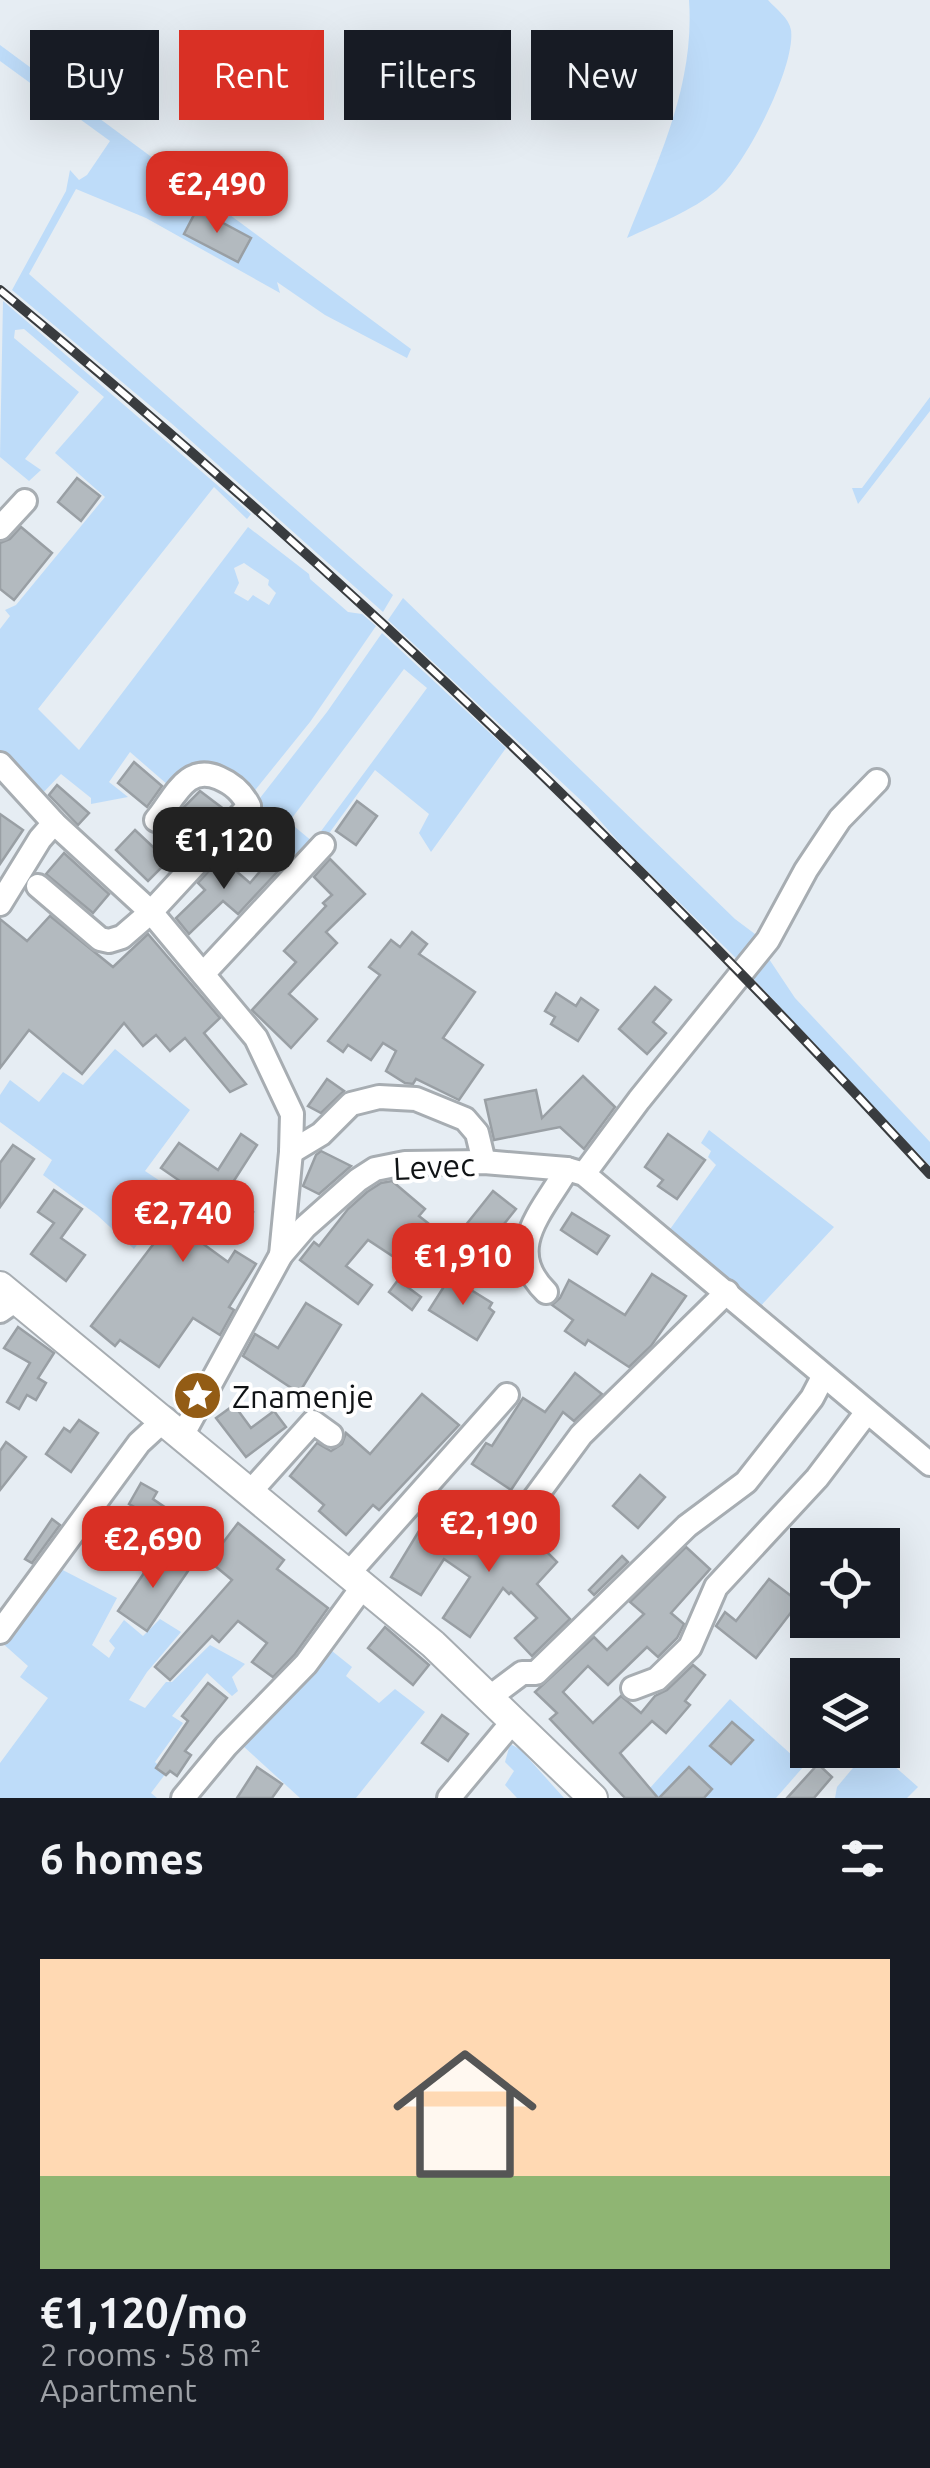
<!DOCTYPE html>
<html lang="en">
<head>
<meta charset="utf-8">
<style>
	:root { --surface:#171b24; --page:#20242c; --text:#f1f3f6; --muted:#9ea1a6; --line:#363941; --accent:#d93025 }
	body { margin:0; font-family:Ubuntu,sans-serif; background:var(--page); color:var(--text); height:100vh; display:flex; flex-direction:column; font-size:38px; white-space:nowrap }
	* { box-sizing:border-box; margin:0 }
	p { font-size:32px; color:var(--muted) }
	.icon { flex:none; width:55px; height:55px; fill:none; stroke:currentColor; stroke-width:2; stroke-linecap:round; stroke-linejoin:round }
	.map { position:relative; height:1798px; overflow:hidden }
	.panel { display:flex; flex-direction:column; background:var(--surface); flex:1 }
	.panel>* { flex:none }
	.hud { position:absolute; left:30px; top:30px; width:870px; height:90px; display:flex; gap:20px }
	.fabs { position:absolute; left:790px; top:1528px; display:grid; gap:20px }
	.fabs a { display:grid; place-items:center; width:110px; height:110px; border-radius:0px; background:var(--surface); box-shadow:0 10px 40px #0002; font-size:50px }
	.price { position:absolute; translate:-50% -85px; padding:0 22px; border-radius:20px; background:var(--accent); color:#fff; font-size:32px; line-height:65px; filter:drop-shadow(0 2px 5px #0008) }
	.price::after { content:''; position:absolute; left:50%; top:60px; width:30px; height:22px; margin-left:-15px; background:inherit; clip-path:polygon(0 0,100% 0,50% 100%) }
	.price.on { background:#222; color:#fff }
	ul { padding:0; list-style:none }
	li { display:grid; align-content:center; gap:20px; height:530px; padding:0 40px }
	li+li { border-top:2px solid var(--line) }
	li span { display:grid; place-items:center; height:310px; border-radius:0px; color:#555 }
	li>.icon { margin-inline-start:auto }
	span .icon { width:180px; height:180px; fill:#fffc; stroke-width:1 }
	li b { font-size:42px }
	h2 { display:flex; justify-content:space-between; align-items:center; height:120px; padding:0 40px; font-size:42px }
	.pill { padding:0 35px; border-radius:0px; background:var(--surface); box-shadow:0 10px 40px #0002; font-size:35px; line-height:90px }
	.pill.on { background:var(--accent); color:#fff }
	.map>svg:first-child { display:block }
</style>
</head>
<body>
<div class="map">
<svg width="930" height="1798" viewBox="0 0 930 1798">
	<rect width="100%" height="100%" fill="#e6edf3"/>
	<g fill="#bedcf9" fill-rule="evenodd">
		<path d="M 689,0 L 768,0 C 776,9 789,18 791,30 C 796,66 745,166 717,190 C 692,211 657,224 627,238 C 658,160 695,86 689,0 Z"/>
		<path d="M 0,45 L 411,349 L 407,358 L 325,315 L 277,282 L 280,293 L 146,218 L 76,189 L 29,274 L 393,595 L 383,612 L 171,423 L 12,290 L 66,191 L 70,170 L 79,180 L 87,175 L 110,141 L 0,61 Z"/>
		<path d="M 3,301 L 251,514 L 247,519 L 214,487 L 38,709 L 79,750 L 248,527 L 309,574 L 310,579 L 348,612 L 362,614 L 376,626 L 310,722 L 252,794 C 221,768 199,748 168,785 L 130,752 L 109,782 L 128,797 L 91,804 L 91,798 L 61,774 L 38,798 L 0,752 L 0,629 L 10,616 L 5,610 L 16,605 L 105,497 L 55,453 L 104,397 L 24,329 L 15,330 L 14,338 L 79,392 L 25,459 L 41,470 L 29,481 L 0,457 ZM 244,563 L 269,580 L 268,585 L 276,593 L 269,605 L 253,595 L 248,601 L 234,593 L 239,583 L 234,568 Z"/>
		<path d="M 930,397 L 930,411 L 858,504 L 852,488 L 862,488 Z"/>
		<path d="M 403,598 L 735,919 L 759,937 L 743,965 L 624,848 L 588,807 L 388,620 Z"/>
		<path d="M 382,633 L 506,748 L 431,852 L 419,833 L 429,814 L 375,770 L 330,832 L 302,858 L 273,841 L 246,816 L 327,712 ZM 404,669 L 427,688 L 313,842 L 289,822 Z"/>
		<path d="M 765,953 L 795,998 L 930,1142 L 930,1166 L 748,973 Z"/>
		<path d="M 115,1049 L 190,1110 L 145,1171 L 175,1191 L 134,1249 L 97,1215 L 43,1175 L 52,1160 L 0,1122 L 0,1095 L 10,1080 L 39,1102 L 63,1072 L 83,1085 Z"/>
		<path d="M 709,1130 L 834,1227 L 757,1310 L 668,1232 L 716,1165 L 708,1157 L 711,1151 L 701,1143 Z"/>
		<path d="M 55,1566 L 117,1598 L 92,1645 L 109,1658 L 115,1648 L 109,1641 L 124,1620 L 143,1636 L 160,1619 L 181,1632 L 147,1672 L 129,1700 L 145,1708 L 166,1682 L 172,1682 L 210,1645 L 245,1664 L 232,1677 L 238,1691 L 232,1696 L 207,1673 L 172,1716 L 183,1723 L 155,1762 L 166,1773 L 151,1793 L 157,1798 L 0,1798 L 0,1763 L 48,1698 L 20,1677 L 28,1666 L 0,1641 Z"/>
		<path d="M 327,1647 L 352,1667 L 346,1676 L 379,1703 L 395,1689 L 425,1712 L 356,1798 L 300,1798 L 242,1745 Z"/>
		<path d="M 730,1699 L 804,1766 L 776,1798 L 641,1798 Z"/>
		<path d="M 510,1744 L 520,1749 L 564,1798 L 517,1798 L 505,1785 L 514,1771 L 505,1762 Z"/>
		<path d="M 868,1750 L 876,1750 L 918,1787 L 907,1798 L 835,1798 L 837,1787 Z"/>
	</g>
	<g fill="#b3babf" stroke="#999fa4" stroke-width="2.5">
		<path d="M 197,209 L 251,238 L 238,262 L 184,234 Z"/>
		<path d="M 77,478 L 100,496 L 81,521 L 58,502 Z"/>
		<path d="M 21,527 L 52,553 L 14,600 L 0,589 L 0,543 L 10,539 Z"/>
		<path d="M 134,762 L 162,786 L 147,807 L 118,783 Z"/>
		<path d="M 57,785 L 89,813 L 78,825 L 49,795 Z"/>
		<path d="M 200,791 L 225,810 L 187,851 L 183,848 L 203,824 L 183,808 Z"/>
		<path d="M 357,801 L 377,816 L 356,845 L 336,831 Z"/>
		<path d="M 0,814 L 23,830 L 0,864 Z"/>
		<path d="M 135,830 L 168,861 L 148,881 L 116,850 Z"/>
		<path d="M 64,853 L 109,894 L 93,913 L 46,874 Z"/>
		<path d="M 221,858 L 250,883 L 269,861 L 279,870 L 238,914 L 223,901 L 189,934 L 176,918 L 205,890 L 198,883 Z"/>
		<path d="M 330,859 L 365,894 L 326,932 L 337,943 L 289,994 L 317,1019 L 291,1048 L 252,1010 L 296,962 L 284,951 L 326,906 L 323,903 L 332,895 L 314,877 Z"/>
		<path d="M 50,916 L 113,967 L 148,934 L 220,1018 L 204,1033 L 246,1084 L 230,1092 L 185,1038 L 170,1051 L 156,1035 L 143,1046 L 124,1023 L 82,1074 L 29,1030 L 0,1068 L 0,919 L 27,941 Z"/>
		<path d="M 412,932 L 427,944 L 419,954 L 475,992 L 443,1038 L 483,1065 L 459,1100 L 416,1079 L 413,1084 L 405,1083 L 386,1071 L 396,1051 L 383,1043 L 371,1060 L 348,1045 L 343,1052 L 328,1041 L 380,975 L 369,967 L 391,940 L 400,947 Z"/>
		<path d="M 655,987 L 671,1000 L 653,1022 L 666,1033 L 647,1054 L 619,1029 Z"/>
		<path d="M 556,993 L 576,1006 L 581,998 L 598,1010 L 578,1041 L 551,1024 L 555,1017 L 545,1011 Z"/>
		<path d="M 583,1076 L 615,1107 L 584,1149 L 560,1127 L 494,1140 L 485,1100 L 536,1090 L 542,1118 Z"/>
		<path d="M 327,1079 L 344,1091 L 321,1113 L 308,1106 Z"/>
		<path d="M 241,1134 L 257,1145 L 226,1193 L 253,1212 L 240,1231 L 212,1212 L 195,1238 L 228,1262 L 235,1251 L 256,1264 L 229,1307 L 234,1310 L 220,1335 L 193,1318 L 159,1367 L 120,1340 L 115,1346 L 91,1326 L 171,1221 L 183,1229 L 203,1197 L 161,1168 L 179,1143 L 218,1170 Z"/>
		<path d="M 668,1134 L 705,1160 L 677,1199 L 658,1186 L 663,1180 L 645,1167 Z"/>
		<path d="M 13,1145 L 34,1159 L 0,1207 L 0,1163 Z"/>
		<path d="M 321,1151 L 351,1166 L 319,1194 L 303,1186 L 316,1155 Z"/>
		<path d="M 392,1181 L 425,1209 L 419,1216 L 458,1247 L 441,1267 L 418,1248 L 406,1265 L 368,1240 L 346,1266 L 372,1285 L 358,1304 L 300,1260 L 314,1242 L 319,1246 L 348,1209 L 367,1192 L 381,1183 Z"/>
		<path d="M 54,1190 L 82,1209 L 61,1238 L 85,1255 L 66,1281 L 31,1254 L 54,1223 L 38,1212 Z"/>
		<path d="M 493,1191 L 516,1209 L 484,1249 L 461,1231 Z"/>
		<path d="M 572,1213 L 609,1236 L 597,1254 L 561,1230 Z"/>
		<path d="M 652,1274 L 686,1296 L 651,1346 L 629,1367 L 588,1340 L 585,1345 L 565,1331 L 573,1320 L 552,1305 L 560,1298 L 569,1280 L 625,1315 Z"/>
		<path d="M 450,1277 L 492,1303 L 489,1308 L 494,1312 L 477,1340 L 429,1310 Z"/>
		<path d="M 398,1280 L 421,1297 L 412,1310 L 389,1292 Z"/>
		<path d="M 306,1303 L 341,1325 L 299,1393 L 243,1356 L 255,1334 L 278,1348 Z"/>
		<path d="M 18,1327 L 54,1353 L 38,1378 L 46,1383 L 36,1400 L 27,1395 L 19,1409 L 7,1402 L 30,1363 L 4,1348 Z"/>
		<path d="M 575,1373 L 602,1394 L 574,1421 L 563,1412 L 511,1490 L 472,1464 L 486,1443 L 492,1446 L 523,1398 L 545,1412 Z"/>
		<path d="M 422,1394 L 459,1425 L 379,1510 L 373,1505 L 346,1535 L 319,1511 L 324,1505 L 290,1476 L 317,1443 L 331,1451 L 342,1444 L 346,1433 L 370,1454 Z"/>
		<path d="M 234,1405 L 251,1428 L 274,1411 L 286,1427 L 246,1457 L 216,1418 Z"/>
		<path d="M 79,1420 L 98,1433 L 71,1472 L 46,1454 L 64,1428 L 70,1432 Z"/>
		<path d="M 6,1442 L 26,1457 L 0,1490 L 0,1451 Z"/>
		<path d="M 640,1475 L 665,1497 L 638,1528 L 613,1506 Z"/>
		<path d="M 141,1483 L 157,1492 L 153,1499 L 194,1527 L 188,1537 L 173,1528 L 152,1558 L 135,1546 L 154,1518 L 129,1504 Z"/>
		<path d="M 493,1505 L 516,1521 L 557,1562 L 537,1584 L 570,1619 L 532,1656 L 515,1638 L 537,1618 L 511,1592 L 509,1594 L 503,1588 L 470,1637 L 443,1618 L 470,1577 L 444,1559 L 421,1595 L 391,1577 L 422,1526 L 462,1550 Z"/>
		<path d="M 52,1519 L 60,1525 L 32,1563 L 25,1559 Z"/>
		<path d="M 238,1523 L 284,1560 L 277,1569 L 328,1608 L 295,1654 L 273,1677 L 252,1662 L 267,1643 L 238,1621 L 219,1642 L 212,1636 L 170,1680 L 155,1667 L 232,1580 L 209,1561 Z"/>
		<path d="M 686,1547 L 710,1569 L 671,1613 L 684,1624 L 677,1638 L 658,1657 L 647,1647 L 608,1685 L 588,1666 L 563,1692 L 593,1723 L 621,1696 L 641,1713 L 655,1696 L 667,1690 L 693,1665 L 705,1675 L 685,1701 L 690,1705 L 666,1733 L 652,1721 L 620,1753 L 658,1798 L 625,1798 L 550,1719 L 557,1713 L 535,1692 L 594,1637 L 607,1650 L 644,1614 L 630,1602 Z"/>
		<path d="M 159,1551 L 188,1571 L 147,1631 L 118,1611 Z"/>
		<path d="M 622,1556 L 628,1562 L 594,1595 L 589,1590 Z"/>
		<path d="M 769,1579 L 799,1602 L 756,1658 L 716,1626 L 725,1612 L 736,1621 Z"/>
		<path d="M 385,1627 L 429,1665 L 413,1685 L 368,1648 Z"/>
		<path d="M 208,1683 L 227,1698 L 185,1751 L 191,1755 L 177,1776 L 170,1771 L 166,1775 L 156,1768 L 188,1721 L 182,1716 Z"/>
		<path d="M 442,1715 L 468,1734 L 448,1761 L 422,1743 Z"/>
		<path d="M 732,1722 L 753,1740 L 731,1764 L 710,1746 Z"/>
		<path d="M 818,1764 L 832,1777 L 814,1798 L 787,1798 Z"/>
		<path d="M 257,1767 L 282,1784 L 272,1798 L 237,1798 Z"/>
		<path d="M 689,1767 L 712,1789 L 704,1798 L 659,1798 Z"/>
	</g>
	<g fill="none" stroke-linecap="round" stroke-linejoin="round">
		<defs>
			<g id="minor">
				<path d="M 0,528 L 25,501"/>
				<path d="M 0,764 L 54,823 L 151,912 L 256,1038 L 292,1114 L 291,1152 L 281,1255"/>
				<path d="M 38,886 L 100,939 L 109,941 L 122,937 L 151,912 L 249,806 C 242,792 233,784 219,778 C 186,763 174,799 156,820"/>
				<path d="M 0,904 L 40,839 L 54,823"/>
				<path d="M 203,974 L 323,845"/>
				<path d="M 291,1152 L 321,1134 L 351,1104 L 379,1097 L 416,1099 L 465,1119 L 477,1133 L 484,1162"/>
				<path d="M 584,1174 L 639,1100 L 768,940 L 806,870 L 840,819 L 877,781"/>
				<path d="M 546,1292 C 502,1249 543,1211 567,1169"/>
				<path d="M 0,1311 L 17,1299"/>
				<path d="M 183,1434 L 281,1255 L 305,1227 L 358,1180 L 375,1169 L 405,1163 L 484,1162 L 567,1169 L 584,1174 L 930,1464"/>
				<path d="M 251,1491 L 313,1422 L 331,1435"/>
				<path d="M 528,1507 L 581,1435 L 727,1292"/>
				<path d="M 349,1573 L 507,1395"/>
				<path d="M 0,1632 L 139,1443 L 165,1419"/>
				<path d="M 633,1688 L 657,1679 L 690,1647 L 716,1587 L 817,1478 L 867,1412"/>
				<path d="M 490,1697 L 522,1673 L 536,1673 L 687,1526 L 746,1482 L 812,1398 L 823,1377"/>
				<path d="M 183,1798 L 226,1746 L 306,1664 L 364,1585"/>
				<path d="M 449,1798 L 514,1720"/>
			</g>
			<path id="major" d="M 0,1286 L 433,1644 L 593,1798"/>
		</defs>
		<use href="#minor" stroke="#a7adb2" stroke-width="28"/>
		<use href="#major" stroke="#a7adb2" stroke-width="32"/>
		<use href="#minor" stroke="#fff" stroke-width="22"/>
		<use href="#major" stroke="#fff" stroke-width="28"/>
		<defs>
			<path id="rail" d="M 0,290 C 331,562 640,858 930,1174"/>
		</defs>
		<use href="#rail" stroke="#393c3f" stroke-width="10"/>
		<use href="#rail" stroke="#fff" stroke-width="6" stroke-dasharray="19" stroke-linecap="butt"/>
	</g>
	<defs>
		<symbol id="sight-disc" viewBox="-11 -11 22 22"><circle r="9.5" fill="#935c15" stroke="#fff"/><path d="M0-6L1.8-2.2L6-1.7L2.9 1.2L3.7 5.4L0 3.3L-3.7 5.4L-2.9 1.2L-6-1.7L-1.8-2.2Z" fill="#fff"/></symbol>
	</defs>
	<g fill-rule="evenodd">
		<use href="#sight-disc" x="170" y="1368" width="55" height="55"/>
	</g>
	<g text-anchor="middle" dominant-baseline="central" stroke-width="8" stroke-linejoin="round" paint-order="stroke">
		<g font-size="32" fill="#101315" stroke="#fff">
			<text transform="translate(434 1166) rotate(-3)">Levec</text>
		</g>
		<g font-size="32" fill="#101315" stroke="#fff" text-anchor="start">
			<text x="232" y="1396">Znamenje</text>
		</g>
	</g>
</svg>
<div class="fabs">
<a><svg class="icon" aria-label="locate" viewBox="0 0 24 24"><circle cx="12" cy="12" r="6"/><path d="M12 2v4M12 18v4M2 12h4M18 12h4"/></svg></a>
<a><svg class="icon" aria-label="layers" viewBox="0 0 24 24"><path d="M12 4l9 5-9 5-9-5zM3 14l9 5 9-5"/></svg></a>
</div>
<b class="price" style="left:217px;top:236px">€2,490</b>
<b class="price on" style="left:224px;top:892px">€1,120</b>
<b class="price" style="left:183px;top:1265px">€2,740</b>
<b class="price" style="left:463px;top:1308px">€1,910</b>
<b class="price" style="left:489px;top:1575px">€2,190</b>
<b class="price" style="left:153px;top:1591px">€2,690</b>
<div class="hud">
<a class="pill">Buy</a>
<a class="pill on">Rent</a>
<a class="pill">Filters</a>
<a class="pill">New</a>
</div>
</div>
<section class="panel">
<h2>6 homes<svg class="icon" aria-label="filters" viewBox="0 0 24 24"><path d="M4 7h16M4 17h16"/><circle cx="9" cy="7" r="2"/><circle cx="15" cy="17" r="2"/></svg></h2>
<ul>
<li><span style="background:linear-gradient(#ffd9b3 70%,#8fb573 0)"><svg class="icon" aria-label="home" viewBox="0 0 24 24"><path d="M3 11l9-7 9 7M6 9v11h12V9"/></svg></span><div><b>€1,120/mo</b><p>2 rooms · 58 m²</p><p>Apartment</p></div></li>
</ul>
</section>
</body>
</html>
